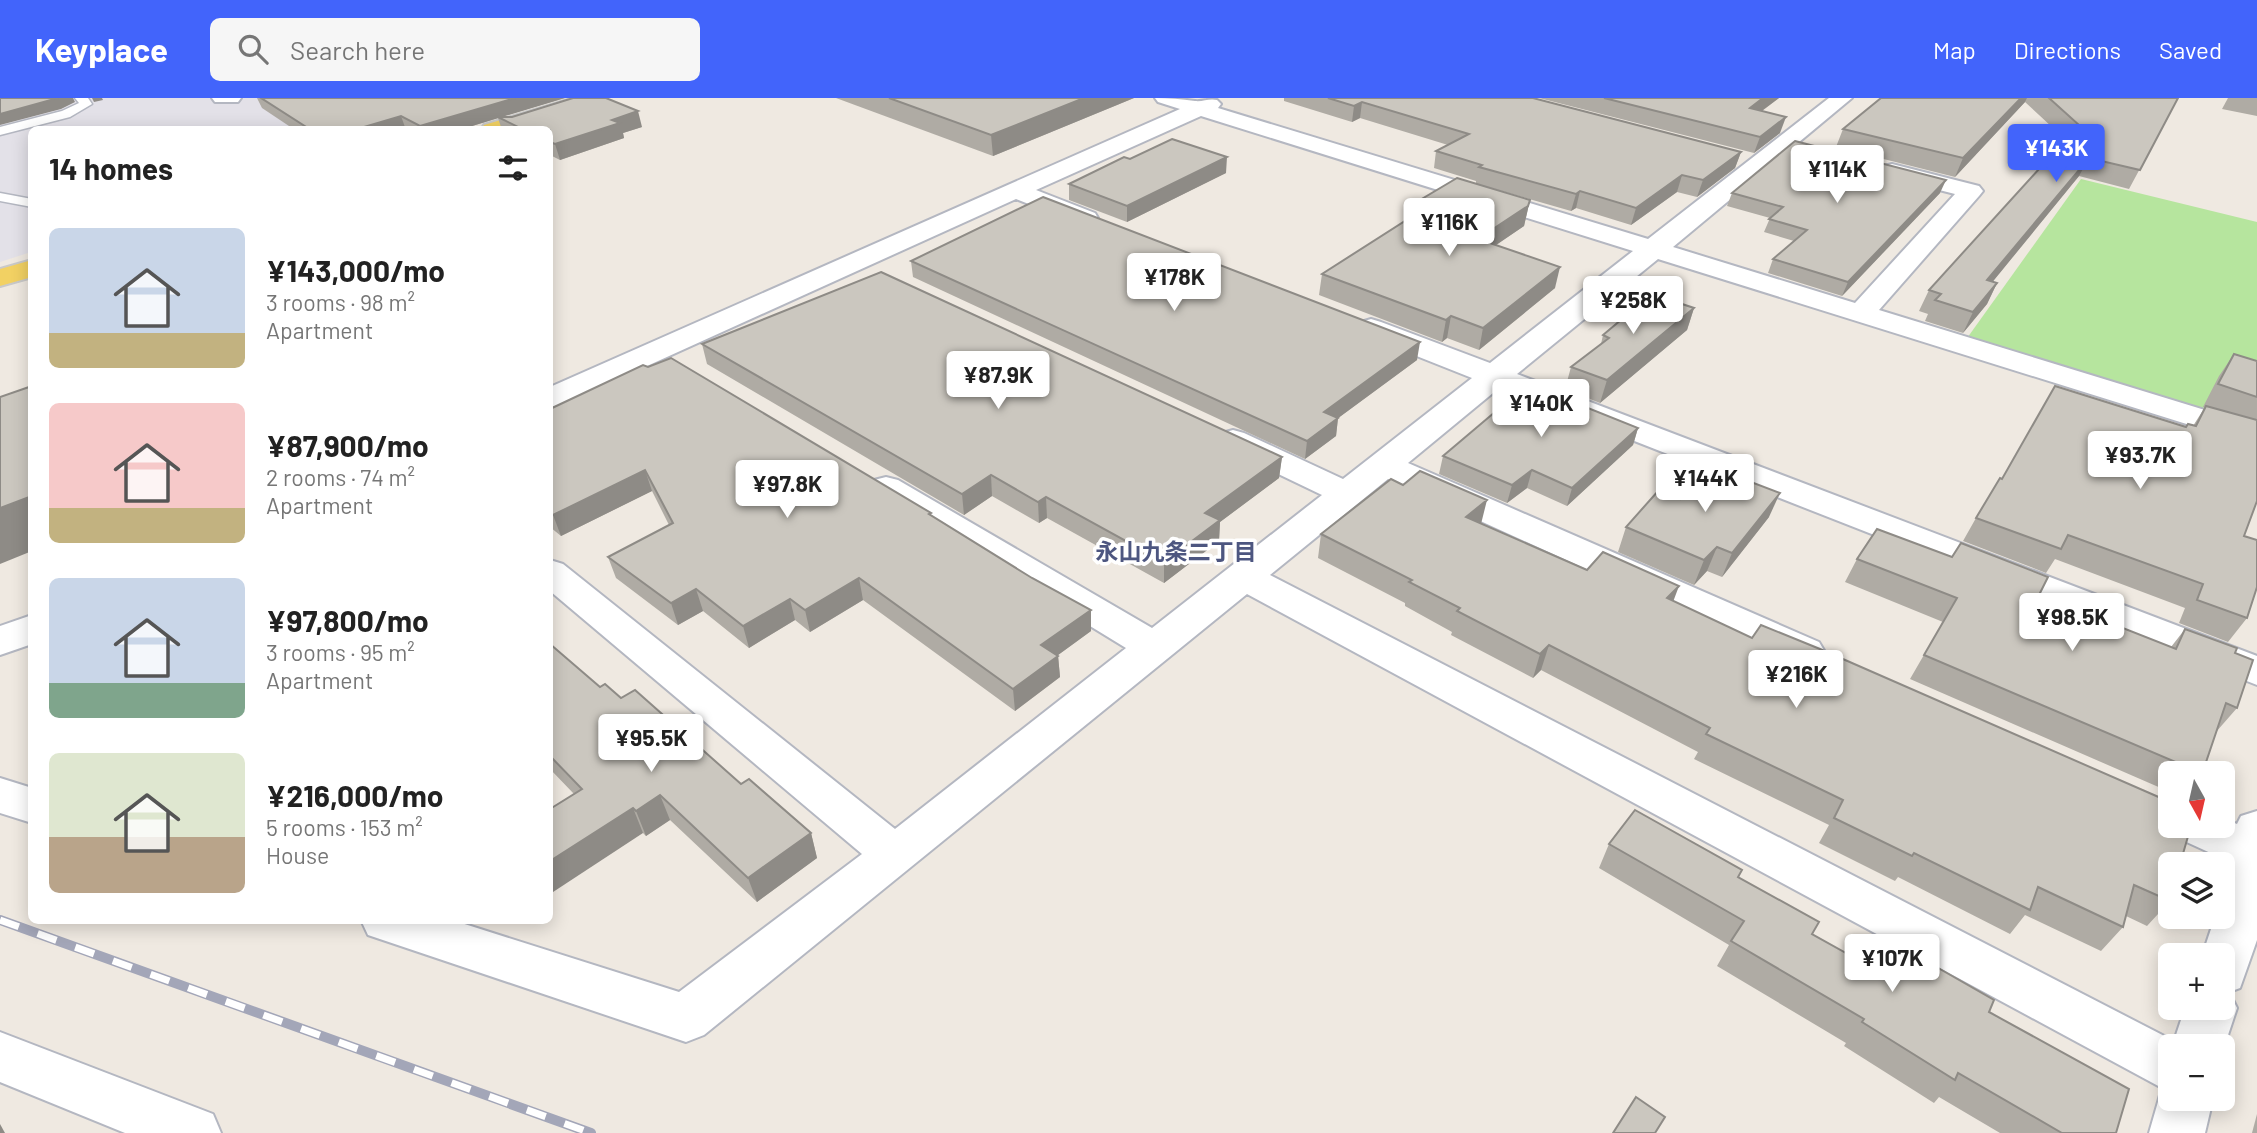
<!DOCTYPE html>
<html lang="en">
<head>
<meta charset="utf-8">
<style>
	:root { --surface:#fff; --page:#f6f6f6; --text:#222; --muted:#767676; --accent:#4264fb }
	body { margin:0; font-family:Barlow,"Noto Sans JP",sans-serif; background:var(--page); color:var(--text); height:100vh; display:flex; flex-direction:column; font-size:26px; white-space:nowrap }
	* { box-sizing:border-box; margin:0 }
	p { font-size:23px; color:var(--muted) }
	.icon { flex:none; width:38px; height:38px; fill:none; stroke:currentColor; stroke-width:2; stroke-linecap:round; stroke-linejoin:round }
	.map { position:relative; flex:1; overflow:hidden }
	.details { position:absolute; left:28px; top:28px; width:525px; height:798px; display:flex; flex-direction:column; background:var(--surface); border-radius:10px; box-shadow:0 4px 18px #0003 }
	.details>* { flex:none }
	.needle { width:46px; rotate:172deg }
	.buttons { position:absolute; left:2158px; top:663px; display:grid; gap:14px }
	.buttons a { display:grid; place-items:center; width:77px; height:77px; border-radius:10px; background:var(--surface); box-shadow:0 4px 18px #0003; font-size:35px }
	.price { position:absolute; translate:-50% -60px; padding:0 16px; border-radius:7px; background:#fff; color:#222; font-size:23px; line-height:46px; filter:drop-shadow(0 2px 4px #0008) }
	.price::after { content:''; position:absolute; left:50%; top:42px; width:21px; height:16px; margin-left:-10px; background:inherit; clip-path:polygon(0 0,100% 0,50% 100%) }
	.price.current { background:var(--accent); color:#fff }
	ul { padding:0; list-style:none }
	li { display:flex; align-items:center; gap:21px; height:175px; padding:0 21px }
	li span { display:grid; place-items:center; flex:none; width:196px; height:140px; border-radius:10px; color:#555 }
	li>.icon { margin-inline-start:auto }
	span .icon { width:84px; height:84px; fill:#fffc; stroke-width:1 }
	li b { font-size:30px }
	h2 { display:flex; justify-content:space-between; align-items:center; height:84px; padding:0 21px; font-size:30px }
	header { display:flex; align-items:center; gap:42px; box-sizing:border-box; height:98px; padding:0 35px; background:var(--accent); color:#fff }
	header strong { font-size:33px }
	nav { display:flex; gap:38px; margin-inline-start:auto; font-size:24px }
	.search { width:490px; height:63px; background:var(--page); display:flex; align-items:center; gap:18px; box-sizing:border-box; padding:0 24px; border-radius:10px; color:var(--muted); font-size:26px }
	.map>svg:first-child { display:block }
</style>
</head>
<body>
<header>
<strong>Keyplace</strong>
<div class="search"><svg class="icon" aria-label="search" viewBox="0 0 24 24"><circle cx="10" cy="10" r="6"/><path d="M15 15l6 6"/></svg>Search here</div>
<nav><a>Map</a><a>Directions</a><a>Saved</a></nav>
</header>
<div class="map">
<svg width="2257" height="1035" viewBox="0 0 2257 1035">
	<rect width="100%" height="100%" fill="#efe9e1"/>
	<path fill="#e3e1e8" d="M 0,0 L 556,0 L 449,31 L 32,32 L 31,154 L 0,164 Z"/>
	<path fill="#b6e59e" d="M 2081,81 L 2257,124 L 2257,329 L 1965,243 Z"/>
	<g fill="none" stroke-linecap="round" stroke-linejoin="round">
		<defs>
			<g id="service">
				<path d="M 75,0 L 88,0 L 92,6 L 70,19 L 0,37 L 0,29 L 62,13 L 79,5 Z"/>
				<path d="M 0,95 L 32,101 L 32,109 L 0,103 Z"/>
			</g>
			<g id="minor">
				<path d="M 212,0 L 241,0 L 238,4 L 215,4 Z"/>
				<path d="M 1155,0 C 1169,0 1181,1 1195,3 C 1203,4 1209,0 1217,2 L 1221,6 L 1218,10 L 1648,141 L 1829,0 L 1852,0 L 1673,149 L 1855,205 L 1955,96 L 1884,78 L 1880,73 L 1884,68 L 1892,66 L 1979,88 L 1983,93 L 1979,98 L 1879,212 L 2257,328 L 2257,348 L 1658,161 L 1517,276 L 2257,558 L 2257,587 L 1499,290 L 1408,365 L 1819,544 L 1825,554 L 1819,564 L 1805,568 L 1791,564 L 1388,381 L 1270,477 L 2174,943 L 2185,910 L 2222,910 L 2222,858 L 2202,858 L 2215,819 L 2222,819 L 2222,788 L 2228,763 L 2180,741 L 2173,728 L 2222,728 L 2222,720 L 2237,726 L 2241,718 L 2257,713 L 2257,842 L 2240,890 L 2229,894 L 2237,910 L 2222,955 L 2222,948 L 2170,948 L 2170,1001 L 2213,1001 L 2205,1035 L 2149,1035 L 2162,990 L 1247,496 L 704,937 L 686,944 L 368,837 L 361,822 L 452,822 L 679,894 L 862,756 L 550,493 L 550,462 L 563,466 L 895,731 L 1126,550 L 874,396 L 869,389 L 874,382 L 886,379 L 898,382 L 1152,530 L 1322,397 L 1222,349 L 1217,342 L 1222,335 L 1233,332 L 1244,335 L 1343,381 L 1472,280 L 1361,236 L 1357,230 L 1361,224 L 1371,221 L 1381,224 L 1490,265 L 1633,153 L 1201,18 L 1036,92 L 1095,115 L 1098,120 L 1095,125 L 1086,127 L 1077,125 L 1016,101 L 561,307 L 550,309 L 550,289 L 1180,11 L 1158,4 Z"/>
				<path d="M 32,517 L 32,546 L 0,557 L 0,528 Z"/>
				<path d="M 0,680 L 32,690 L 32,725 L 0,715 Z"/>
				<path d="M 0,934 L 213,1016 L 221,1035 L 125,1035 L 0,984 Z"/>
			</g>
			<g id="primary">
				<path d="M 574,0 L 606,0 L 603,4 L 516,32 L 481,32 L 484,27 Z"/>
				<path d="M 32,162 L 32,179 L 0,188 L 0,171 Z"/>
			</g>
		</defs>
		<use href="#service" stroke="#b4b7c1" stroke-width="3"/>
		<use href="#minor" stroke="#b4b7c1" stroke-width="4"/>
		<use href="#primary" stroke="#c9c9c9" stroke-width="4"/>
		<use href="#service" fill="#fff" fill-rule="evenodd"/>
		<use href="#minor" fill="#fff" fill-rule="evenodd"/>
		<use href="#primary" fill="#f2d163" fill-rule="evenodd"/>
		<defs>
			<path id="rail" d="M 0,822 L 591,1035"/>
		</defs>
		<use href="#rail" stroke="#a3a6b8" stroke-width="10"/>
		<use href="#rail" stroke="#fff" stroke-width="7" stroke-dasharray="20" stroke-linecap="butt"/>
	</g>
	<g fill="#afaba4">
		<path d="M 257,0 L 565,0 L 500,19 L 642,29 L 623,35 L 624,40 L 560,62 L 550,57 L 550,32 L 502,32 L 498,20 L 459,32 L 295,32 L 262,10 Z"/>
		<path d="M 836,0 L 1134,0 L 993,58 Z"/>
		<path d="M 1284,0 L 1533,0 L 1741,54 L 1735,70 L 1697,99 L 1677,94 L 1631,127 L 1576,110 L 1571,113 L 1481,87 L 1530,102 L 1524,128 L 1496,147 L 1555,190 L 1479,252 L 1447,240 L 1442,244 L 1319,197 L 1322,176 L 1408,121 L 1410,108 L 1476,86 L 1476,83 L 1434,70 L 1436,53 L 1448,47 L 1360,20 L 1352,24 L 1284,3 Z"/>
		<path d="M 1539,0 L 1779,0 L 1762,13 L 1780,35 L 1754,55 Z"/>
		<path d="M 1881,0 L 2178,0 L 2129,91 L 2079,78 L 1992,184 L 1997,185 L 1987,206 L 1963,235 L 1925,223 L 1928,216 L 1919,213 L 1929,192 L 2066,42 L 2025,4 L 1955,79 L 1836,49 L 1843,31 Z"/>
		<path d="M 2228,0 L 2257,0 L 2257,18 L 2222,11 Z"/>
		<path d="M 1130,61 L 1226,75 L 1127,124 L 1069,102 L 1069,86 Z"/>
		<path d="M 1732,95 L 1940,95 L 1842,198 L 1768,175 L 1773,161 L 1794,143 L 1764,134 L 1770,120 L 1727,108 Z"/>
		<path d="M 911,163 L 1417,262 L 1338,320 L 1336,338 L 1305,361 L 913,179 Z"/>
		<path d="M 1694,210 L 1687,232 L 1600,305 L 1565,291 L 1571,269 L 1601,246 L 1603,237 Z"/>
		<path d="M 702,246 L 1282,359 L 1279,380 L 1220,424 L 1219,443 L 1164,485 L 1047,420 L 1039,425 L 992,398 L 964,417 L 707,266 Z"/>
		<path d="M 2234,256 L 2257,263 L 2257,403 L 2244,438 L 2247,520 L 2228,544 L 2179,525 L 2185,510 L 2055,461 L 2046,475 L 1963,443 L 1976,420 L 2002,381 L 2193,328 L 2205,309 L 2203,309 L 2219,278 Z"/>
		<path d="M 550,311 L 931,418 L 1032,480 L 1091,512 L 1091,533 L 1058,557 L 1060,579 L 1015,613 L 863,502 L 810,534 L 795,522 L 749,550 L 703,513 L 678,527 L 616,480 L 608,459 L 669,427 L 652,393 L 561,438 L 550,429 Z"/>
		<path d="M 1638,330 L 1633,347 L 1567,408 L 1527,390 L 1507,405 L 1439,376 L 1443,358 Z"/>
		<path d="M 1680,401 L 1769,419 L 1722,479 L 1707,473 L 1694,487 L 1618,454 L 1626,429 Z"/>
		<path d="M 1481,425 L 1587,472 L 1673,503 L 2170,803 L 2147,828 L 2126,818 L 2123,829 L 2101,853 L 2025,817 L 2010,836 L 1898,779 L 1895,783 L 1819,745 L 1829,727 L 1694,661 L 1698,654 L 1541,572 L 1533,580 L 1451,537 L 1452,534 L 1405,508 L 1405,505 L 1318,460 L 1321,436 Z"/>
		<path d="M 1857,461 L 2039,497 L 2171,549 L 2185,531 L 2235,555 L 2237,610 L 2216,634 L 2202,676 L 2170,676 L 2170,694 L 1910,581 L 1943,524 L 1845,484 Z"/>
		<path d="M 550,546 L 600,589 L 621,600 L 811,735 L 817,760 L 757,804 L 670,722 L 646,738 L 643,735 L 574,696 L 550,671 Z"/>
		<path d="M 1609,746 L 1742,772 L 1738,779 L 1812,836 L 1886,877 L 1905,851 L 1989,914 L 2116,1035 L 2000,1035 L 1939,999 L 1934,1005 L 1844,948 L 1846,945 L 1717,868 L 1729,847 L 1599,770 Z"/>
		<path d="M 2257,1016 L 2257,1035 L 2252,1035 Z"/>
	</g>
	<g fill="#8e8b86">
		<path d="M 58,0 L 73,0 L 75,4 L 61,11 L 0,27 L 0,16 Z"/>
		<path d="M 92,0 L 102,0 L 103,2 L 94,4 Z"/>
		<path d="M 515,0 L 565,0 L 459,32 L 422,32 L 420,28 Z"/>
		<path d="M 1084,0 L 1134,0 L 993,58 L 991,37 Z"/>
		<path d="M 1763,0 L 1779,0 L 1744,26 L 1750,10 Z"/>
		<path d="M 2021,0 L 2027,0 L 2025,4 L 1955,79 L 1963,60 Z"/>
		<path d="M 1362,4 L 1360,20 L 1352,24 L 1354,8 Z"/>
		<path d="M 638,13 L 642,29 L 623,35 L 624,40 L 560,62 L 555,46 L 612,22 Z"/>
		<path d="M 401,18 L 406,32 L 354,32 Z"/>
		<path d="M 1786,19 L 1780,35 L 1754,55 L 1760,39 Z"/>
		<path d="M 1741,54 L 1735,70 L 1697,99 L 1703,82 Z"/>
		<path d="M 1227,59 L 1226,75 L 1127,124 L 1127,108 Z"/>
		<path d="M 2089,60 L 2079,78 L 1977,203 L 1987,182 Z"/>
		<path d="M 1682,77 L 1677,94 L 1631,127 L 1636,110 Z"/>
		<path d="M 1946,82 L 1940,95 L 1842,198 L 1848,184 Z"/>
		<path d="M 1580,93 L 1576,110 L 1571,113 L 1576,96 Z"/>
		<path d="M 1530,102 L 1524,128 L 1474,162 L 1478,141 Z"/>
		<path d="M 1560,169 L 1555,190 L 1479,252 L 1483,230 Z"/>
		<path d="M 1997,185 L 1987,206 L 1963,235 L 1973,214 Z"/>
		<path d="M 1694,210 L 1687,232 L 1600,305 L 1607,282 Z"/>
		<path d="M 1451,218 L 1447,240 L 1442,244 L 1446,222 Z"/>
		<path d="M 1420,244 L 1417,262 L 1322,332 L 1324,314 Z"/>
		<path d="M 1338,320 L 1336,338 L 1305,361 L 1307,343 Z"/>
		<path d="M 1638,330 L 1633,347 L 1567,408 L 1572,390 Z"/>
		<path d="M 1282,359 L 1279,380 L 1220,424 L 1219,443 L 1164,485 L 1164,464 L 1205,415 Z"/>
		<path d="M 645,372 L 652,393 L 561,438 L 553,417 Z"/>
		<path d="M 1532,372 L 1527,390 L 1507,405 L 1512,387 Z"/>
		<path d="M 991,377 L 992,398 L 964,417 L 962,396 Z"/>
		<path d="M 1780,395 L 1769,419 L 1722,479 L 1732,455 Z"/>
		<path d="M 32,398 L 32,453 L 0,466 L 0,410 Z"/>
		<path d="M 1046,399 L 1047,420 L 1039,425 L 1038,404 Z"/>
		<path d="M 1487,402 L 1481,426 L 1466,419 Z"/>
		<path d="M 1717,449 L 1707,473 L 1694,487 L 1704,462 Z"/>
		<path d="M 859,480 L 863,502 L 810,534 L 805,512 Z"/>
		<path d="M 1679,488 L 1670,512 L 1667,500 Z"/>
		<path d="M 696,491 L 703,513 L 678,527 L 671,505 Z"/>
		<path d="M 790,501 L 795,522 L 749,550 L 743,528 Z"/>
		<path d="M 1091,512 L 1091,533 L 1043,568 L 1041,547 Z"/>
		<path d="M 1549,547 L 1541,572 L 1533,580 L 1540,556 Z"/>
		<path d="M 1058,558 L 1060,579 L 1015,613 L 1013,591 Z"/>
		<path d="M 660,697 L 670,722 L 646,738 L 636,713 Z"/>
		<path d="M 633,710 L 643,735 L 550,796 L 550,763 Z"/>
		<path d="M 811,735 L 817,760 L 757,804 L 748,780 Z"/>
		<path d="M 0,1026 L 5,1035 L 0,1035 Z"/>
	</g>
	<g fill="#cbc7bf" stroke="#8e8b86" stroke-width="2">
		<path d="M 0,0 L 58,0 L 0,16 Z"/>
		<path d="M 261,0 L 515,0 L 420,28 L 401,18 L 354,32 L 311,32 Z"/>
		<path d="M 573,0 L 606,0 L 638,13 L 612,22 L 620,25 L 555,46 L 550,44 L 550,32 L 524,32 L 498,19 L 512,19 Z"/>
		<path d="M 889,0 L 1084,0 L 991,37 Z"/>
		<path d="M 1328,0 L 1533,0 L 1741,54 L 1703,82 L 1682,77 L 1636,110 L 1580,93 L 1576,96 L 1479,69 L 1482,67 L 1436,53 L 1469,36 L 1362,4 L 1354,8 Z"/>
		<path d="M 1604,0 L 1763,0 L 1750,10 L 1786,19 L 1760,39 Z"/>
		<path d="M 1881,0 L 2021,0 L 1963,60 L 1843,31 Z"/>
		<path d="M 2049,0 L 2178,0 L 2140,72 L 2089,60 L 1987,182 L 1997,185 L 1973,214 L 1935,202 L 1941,196 L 1929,192 L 2079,27 Z"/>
		<path d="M 1172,41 L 1227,59 L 1127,108 L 1069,86 L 1124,59 L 1130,61 Z"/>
		<path d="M 1795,43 L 1946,82 L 1848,184 L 1773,161 L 1807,132 L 1769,121 L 1783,109 L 1732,95 Z"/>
		<path d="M 1457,80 L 1530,102 L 1528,108 L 1478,141 L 1560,169 L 1483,230 L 1451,218 L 1446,222 L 1322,176 L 1422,112 L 1410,108 Z"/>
		<path d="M 1043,99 L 1420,244 L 1324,314 L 1338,320 L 1307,343 L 911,163 Z"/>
		<path d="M 881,174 L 1282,359 L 1205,415 L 1220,422 L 1164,464 L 1046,399 L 1038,404 L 991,377 L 962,396 L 702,246 Z"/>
		<path d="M 1652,196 L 1694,210 L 1607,282 L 1571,269 L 1609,240 L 1603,237 Z"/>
		<path d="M 2234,256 L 2257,263 L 2257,299 L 2218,286 Z"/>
		<path d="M 671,260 L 931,415 L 929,416 L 1032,480 L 1091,512 L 1041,547 L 1058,558 L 1013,591 L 859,480 L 805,512 L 790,501 L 743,528 L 696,491 L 671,505 L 608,459 L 673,425 L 645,372 L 553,417 L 550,414 L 550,311 L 643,267 L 648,269 Z"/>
		<path d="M 1528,286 L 1638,330 L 1572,390 L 1532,372 L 1512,387 L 1443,358 Z"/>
		<path d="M 32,288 L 32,398 L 0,410 L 0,299 Z"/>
		<path d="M 2055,288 L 2186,329 L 2188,326 L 2196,328 L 2206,308 L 2257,322 L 2257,403 L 2244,438 L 2257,442 L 2257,489 L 2247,520 L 2197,502 L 2203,486 L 2068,437 L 2061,451 L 1976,420 L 2000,380 L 2002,381 Z"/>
		<path d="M 1709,368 L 1780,395 L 1732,455 L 1717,449 L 1704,462 L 1626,429 L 1659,392 L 1680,401 Z"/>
		<path d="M 1420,373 L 1487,402 L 1466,419 L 1587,472 L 1603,454 L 1679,488 L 1667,500 L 1752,540 L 1761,527 L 1820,551 L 2170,704 L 2170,728 L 2191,728 L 2180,766 L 2170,766 L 2170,803 L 2134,787 L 2123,829 L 2038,789 L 2030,812 L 1914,755 L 1912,758 L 1834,720 L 1843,702 L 1706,636 L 1710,630 L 1549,547 L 1540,556 L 1457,513 L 1460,510 L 1409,484 L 1412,482 L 1321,436 L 1391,381 L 1403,387 Z"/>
		<path d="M 1877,431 L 1952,459 L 1961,445 L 2048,479 L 2039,497 L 2176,551 L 2185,531 L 2237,550 L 2235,555 L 2253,562 L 2237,610 L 2226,605 L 2202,676 L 2192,676 L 2192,671 L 1924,557 L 1957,500 L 1857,461 Z"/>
		<path d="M 550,546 L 600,589 L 605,586 L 621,600 L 635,592 L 741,686 L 749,681 L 811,735 L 748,780 L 660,697 L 636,713 L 633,710 L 550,763 L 550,711 L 582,691 L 550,658 Z"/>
		<path d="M 1635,712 L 1742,772 L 1738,779 L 1819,824 L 1812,836 L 1889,879 L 1905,851 L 1994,902 L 1989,914 L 2129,991 L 2116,1035 L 2062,1035 L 1958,975 L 1955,982 L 1862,924 L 1864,921 L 1731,843 L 1744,823 L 1609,746 Z"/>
		<path d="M 1636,999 L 1665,1019 L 1655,1035 L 1613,1035 Z"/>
	</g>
	<g text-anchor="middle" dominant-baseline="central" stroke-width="7" stroke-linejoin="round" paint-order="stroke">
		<g font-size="23" font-weight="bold" fill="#4d5680" stroke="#fff">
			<text x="1176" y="453">永山九条二丁目</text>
		</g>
	</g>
</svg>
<div class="buttons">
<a><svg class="needle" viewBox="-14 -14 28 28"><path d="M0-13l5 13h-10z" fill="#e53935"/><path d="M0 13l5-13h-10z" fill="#767676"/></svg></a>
<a><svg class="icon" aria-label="layers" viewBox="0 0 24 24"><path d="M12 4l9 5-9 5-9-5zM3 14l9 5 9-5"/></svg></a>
<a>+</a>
<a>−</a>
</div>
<b class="price current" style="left:2056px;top:86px">¥143K</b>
<b class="price" style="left:1837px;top:107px">¥114K</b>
<b class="price" style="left:1449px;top:160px">¥116K</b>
<b class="price" style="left:1174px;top:215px">¥178K</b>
<b class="price" style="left:1633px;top:238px">¥258K</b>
<b class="price" style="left:998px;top:313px">¥87.9K</b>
<b class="price" style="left:1541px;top:341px">¥140K</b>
<b class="price" style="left:2140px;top:393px">¥93.7K</b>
<b class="price" style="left:1705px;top:416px">¥144K</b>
<b class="price" style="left:787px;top:422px">¥97.8K</b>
<b class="price" style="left:2072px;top:555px">¥98.5K</b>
<b class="price" style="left:1796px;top:612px">¥216K</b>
<b class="price" style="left:651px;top:676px">¥95.5K</b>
<b class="price" style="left:1892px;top:896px">¥107K</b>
<section class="details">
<h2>14 homes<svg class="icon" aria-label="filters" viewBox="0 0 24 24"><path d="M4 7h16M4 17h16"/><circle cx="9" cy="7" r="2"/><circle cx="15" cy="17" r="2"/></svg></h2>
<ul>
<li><span style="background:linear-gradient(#c9d6e8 75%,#c2b280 0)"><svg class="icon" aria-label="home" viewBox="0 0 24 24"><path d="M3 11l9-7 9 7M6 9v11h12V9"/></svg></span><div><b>¥143,000/mo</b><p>3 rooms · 98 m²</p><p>Apartment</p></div></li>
<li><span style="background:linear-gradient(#f6c9c9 75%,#c2b280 0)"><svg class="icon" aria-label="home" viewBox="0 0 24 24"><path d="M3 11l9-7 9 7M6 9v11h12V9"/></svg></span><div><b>¥87,900/mo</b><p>2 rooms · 74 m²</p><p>Apartment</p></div></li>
<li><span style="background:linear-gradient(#c9d6e8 75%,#7fa58c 0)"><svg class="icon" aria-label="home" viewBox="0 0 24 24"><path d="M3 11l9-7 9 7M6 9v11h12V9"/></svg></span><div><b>¥97,800/mo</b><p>3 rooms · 95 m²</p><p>Apartment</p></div></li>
<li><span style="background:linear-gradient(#dfe7d0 60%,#b9a48a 0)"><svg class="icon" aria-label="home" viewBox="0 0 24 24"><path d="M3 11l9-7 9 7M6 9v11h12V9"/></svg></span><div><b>¥216,000/mo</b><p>5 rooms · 153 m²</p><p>House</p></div></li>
</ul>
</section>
</div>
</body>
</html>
